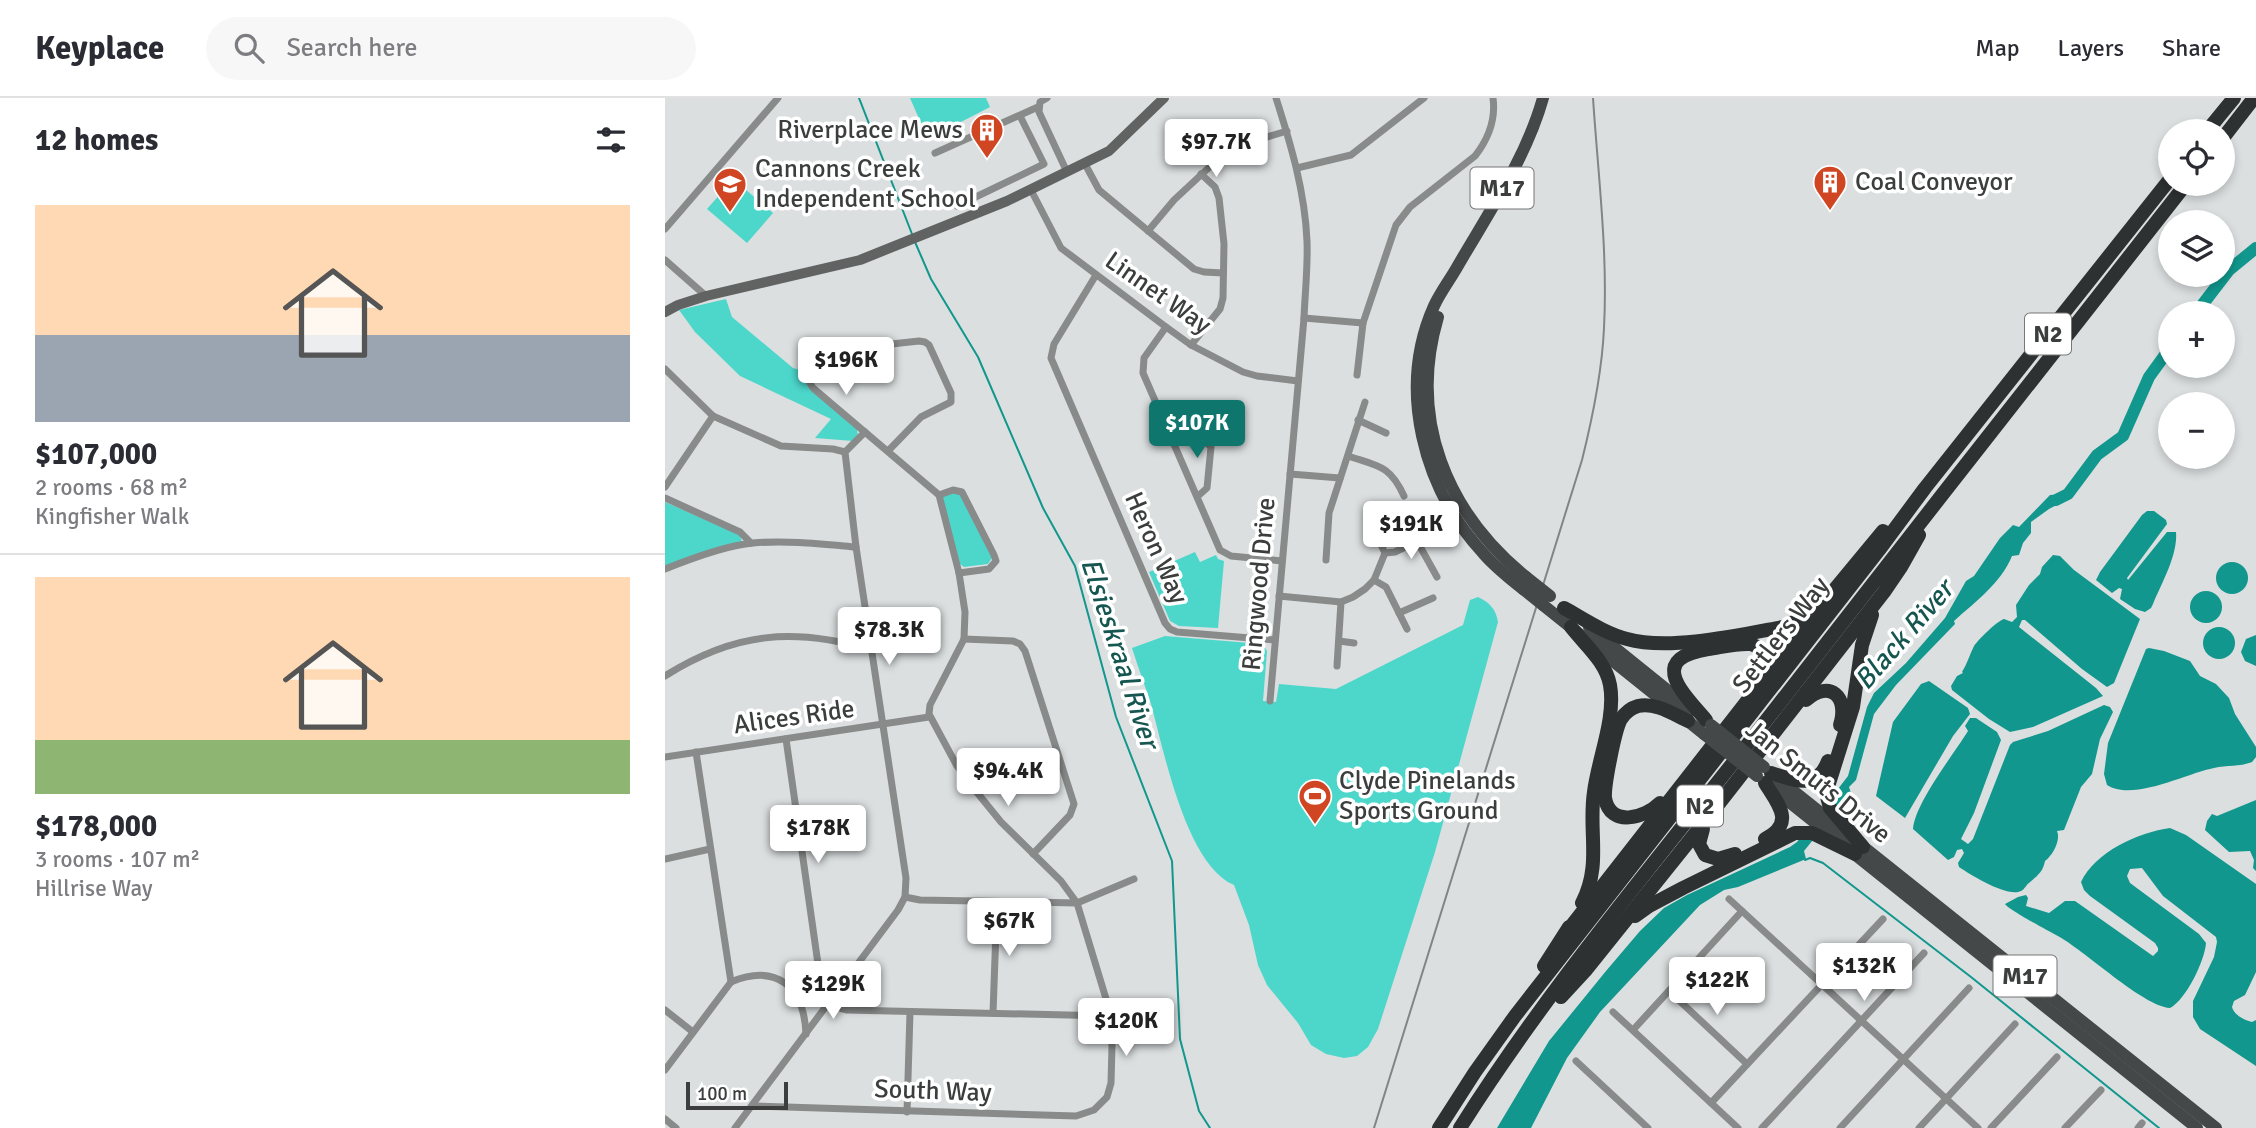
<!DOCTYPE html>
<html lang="en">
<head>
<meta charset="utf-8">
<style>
	:root { --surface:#fff; --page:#f7f7f7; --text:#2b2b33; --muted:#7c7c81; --line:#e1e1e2; --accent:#0f766e }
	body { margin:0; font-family:Signika,sans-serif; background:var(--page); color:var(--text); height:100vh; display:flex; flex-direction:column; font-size:26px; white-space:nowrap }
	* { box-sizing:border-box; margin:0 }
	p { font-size:23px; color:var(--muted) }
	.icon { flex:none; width:38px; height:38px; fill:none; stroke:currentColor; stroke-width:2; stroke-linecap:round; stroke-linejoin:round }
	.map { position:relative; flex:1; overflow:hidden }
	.side { display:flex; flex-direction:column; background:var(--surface); width:665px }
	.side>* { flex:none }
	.fabs { position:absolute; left:1493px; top:21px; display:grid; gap:14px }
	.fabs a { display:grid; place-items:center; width:77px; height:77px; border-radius:50%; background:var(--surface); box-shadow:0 4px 10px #0003; font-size:35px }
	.scale { position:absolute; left:21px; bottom:18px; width:102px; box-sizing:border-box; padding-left:7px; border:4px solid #3c3d3d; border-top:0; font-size:19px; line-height:24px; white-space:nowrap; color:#3c3d3d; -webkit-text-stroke:5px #fff; paint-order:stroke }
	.price { position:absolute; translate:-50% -60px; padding:0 16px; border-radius:7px; background:#fff; color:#222; font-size:23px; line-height:46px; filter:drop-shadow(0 2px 4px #0008) }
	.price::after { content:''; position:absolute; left:50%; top:42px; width:21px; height:16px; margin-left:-10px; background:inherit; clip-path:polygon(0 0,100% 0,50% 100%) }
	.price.current { background:var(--accent); color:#fff }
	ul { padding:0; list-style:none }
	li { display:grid; align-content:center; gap:14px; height:371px; padding:0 35px }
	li+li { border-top:2px solid var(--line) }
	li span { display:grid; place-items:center; height:217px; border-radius:0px; color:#555 }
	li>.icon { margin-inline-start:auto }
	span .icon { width:126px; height:126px; fill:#fffc; stroke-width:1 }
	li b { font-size:30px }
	h2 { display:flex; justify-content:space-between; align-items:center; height:84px; padding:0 35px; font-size:30px }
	header { display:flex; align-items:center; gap:42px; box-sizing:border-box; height:98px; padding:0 35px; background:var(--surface); border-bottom:2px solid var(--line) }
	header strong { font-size:33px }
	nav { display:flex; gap:38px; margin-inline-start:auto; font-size:24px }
	.search { width:490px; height:63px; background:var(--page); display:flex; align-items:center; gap:18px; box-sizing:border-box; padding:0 24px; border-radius:38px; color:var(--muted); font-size:26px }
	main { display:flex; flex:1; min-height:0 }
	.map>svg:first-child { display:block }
</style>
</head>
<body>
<header>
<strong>Keyplace</strong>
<div class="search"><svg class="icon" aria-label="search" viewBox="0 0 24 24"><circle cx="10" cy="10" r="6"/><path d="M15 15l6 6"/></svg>Search here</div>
<nav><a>Map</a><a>Layers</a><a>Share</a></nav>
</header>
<main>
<section class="side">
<h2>12 homes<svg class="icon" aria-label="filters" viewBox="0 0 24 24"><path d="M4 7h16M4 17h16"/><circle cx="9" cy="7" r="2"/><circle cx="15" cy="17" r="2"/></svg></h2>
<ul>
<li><span style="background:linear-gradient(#ffd9b3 60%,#9aa5b1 0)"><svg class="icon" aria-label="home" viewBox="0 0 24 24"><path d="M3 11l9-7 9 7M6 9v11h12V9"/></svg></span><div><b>$107,000</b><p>2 rooms · 68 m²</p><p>Kingfisher Walk</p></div></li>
<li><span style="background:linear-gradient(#ffd9b3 75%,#8fb573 0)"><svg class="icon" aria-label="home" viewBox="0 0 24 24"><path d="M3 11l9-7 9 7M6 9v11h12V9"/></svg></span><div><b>$178,000</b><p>3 rooms · 107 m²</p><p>Hillrise Way</p></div></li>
</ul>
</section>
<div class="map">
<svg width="1591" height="1030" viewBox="0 0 1591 1030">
	<rect width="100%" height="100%" fill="#dbdfdf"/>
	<g fill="#4dd7cb">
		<path d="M 245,0 L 321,0 L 325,9 L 263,41 Z"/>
		<path d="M 74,86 L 108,115 L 82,145 L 42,111 L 57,94 L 63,99 Z"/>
		<path d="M 61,201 L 67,219 L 128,270 L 139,273 L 143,289 L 192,330 L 193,338 L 188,343 L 150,340 L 166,321 L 75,278 L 30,234 L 14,212 Z"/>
		<path d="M 295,393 L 327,460 L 323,466 L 299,469 L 295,466 L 277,398 Z"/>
		<path d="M 0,404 L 75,437 L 77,444 L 0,468 Z"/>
		<path d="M 530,454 L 535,464 L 551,457 L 553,461 L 559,463 L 553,530 L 514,528 L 505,523 L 484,474 Z"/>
		<path d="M 813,499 C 825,505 831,511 833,524 L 770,754 L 713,931 L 703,949 L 692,958 L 679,960 L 661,956 L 646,947 L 633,925 L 602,887 L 593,867 L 584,827 L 569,787 C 521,767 499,653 486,606 C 480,588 473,569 467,550 L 500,538 L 597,546 L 602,553 L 598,603 L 611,604 L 614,586 L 671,591 L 798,527 L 805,502 Z"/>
	</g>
	<g fill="#11978d">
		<path d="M 1403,396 L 1403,401 L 1384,411 L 1366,424 L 1366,435 L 1358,445 L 1354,457 L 1347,458 C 1336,485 1310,504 1289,523 L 1290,526 L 1231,587 L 1209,616 L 1191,682 L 1184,689 L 1186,695 L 1139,753 L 1141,761 L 1073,789 L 1059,792 L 1035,807 L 935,914 L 902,960 L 866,1030 L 832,1030 L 884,943 L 941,873 L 975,833 L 999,810 L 1022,797 L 1125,749 L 1132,744 L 1183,678 L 1202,609 L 1209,595 L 1241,565 L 1280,520 L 1301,483 L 1309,478 L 1335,440 L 1348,427 L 1354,429 L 1385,397 Z"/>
		<path d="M 1482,413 L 1489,413 L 1501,422 L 1502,426 L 1462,480 L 1463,482 L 1502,434 L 1511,434 C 1513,457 1497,484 1488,506 L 1486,510 L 1480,514 L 1470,511 L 1455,501 L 1457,491 L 1454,490 L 1447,495 L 1431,482 L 1435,474 L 1477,417 Z"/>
		<path d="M 1388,457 L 1395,458 L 1409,472 L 1475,521 L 1449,585 L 1442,589 L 1417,571 L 1360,522 L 1357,522 L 1354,529 L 1431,590 L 1438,598 L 1368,629 L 1345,634 L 1324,621 L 1287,592 L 1286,588 L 1292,578 L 1298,575 L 1297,574 C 1302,566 1305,556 1309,548 C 1314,541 1332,523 1339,521 L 1347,524 L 1352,519 L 1351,507 L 1364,487 L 1375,476 L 1377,469 Z"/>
		<circle cx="1567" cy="480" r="16"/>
		<circle cx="1541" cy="509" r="16"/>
		<circle cx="1554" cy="545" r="16"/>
		<path d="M 1591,537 L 1591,568 L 1580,563 L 1576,554 L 1581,541 Z"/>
		<path d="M 1484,550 L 1499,553 L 1525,563 L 1535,578 L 1551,586 L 1564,600 L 1570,616 L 1591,649 L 1591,659 L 1587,664 C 1574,669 1562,667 1549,670 C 1522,675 1468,704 1442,687 L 1439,676 L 1443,645 L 1481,551 Z"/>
		<path d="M 1264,583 L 1303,610 L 1305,616 L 1288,638 L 1240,720 L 1211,698 L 1228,624 L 1256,586 Z"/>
		<path d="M 1439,607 L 1445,609 L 1448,614 L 1435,641 L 1427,676 L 1416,689 L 1399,732 L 1392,733 C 1396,742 1388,757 1380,763 C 1378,774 1372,778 1364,785 C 1361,787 1360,791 1356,793 C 1343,800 1306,777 1294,769 L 1293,765 L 1299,755 L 1297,751 L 1292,752 L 1289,759 L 1283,762 L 1248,731 C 1250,705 1289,656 1303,633 L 1300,628 L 1305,620 L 1311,620 L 1332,634 L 1336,642 L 1309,715 L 1296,741 L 1303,746 L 1308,741 L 1345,647 L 1348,644 L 1383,633 Z"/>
		<path d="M 1591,702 L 1591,773 L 1588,770 L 1589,762 L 1585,753 L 1564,754 L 1540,732 L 1542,723 L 1547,716 L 1552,718 Z"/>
		<path d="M 1505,730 L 1521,737 L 1591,786 L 1591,874 L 1580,897 L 1569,903 L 1567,909 C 1569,917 1579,922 1587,924 L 1591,922 L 1591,968 L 1535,931 L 1528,919 L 1528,903 L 1549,859 L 1552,844 L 1551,839 L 1498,798 L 1477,770 L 1465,771 L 1462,778 L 1465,785 L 1534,836 L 1541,845 C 1540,862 1521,902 1505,910 C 1477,908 1420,852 1391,837 C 1382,832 1344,812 1340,806 L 1353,799 L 1361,797 L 1363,800 L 1361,808 L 1384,815 L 1400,803 L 1410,803 L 1488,858 L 1493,853 L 1493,850 L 1490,845 L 1425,798 L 1419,792 L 1416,784 C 1430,754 1474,734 1505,730 Z"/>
	</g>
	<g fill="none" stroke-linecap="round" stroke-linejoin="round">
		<g stroke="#11978d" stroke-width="2">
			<path d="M 194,0 L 247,136"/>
			<path d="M 250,144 L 266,181 L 313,259 L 378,410 L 410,468 L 451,619 L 507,763 L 515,941 L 534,1013 L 545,1030"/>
			<path d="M 1140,762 L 1145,760 L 1158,765 L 1306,879 L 1494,1030"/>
		</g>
		<g stroke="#11978d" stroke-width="12">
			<path d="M 1531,215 L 1564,172 L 1591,150"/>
			<path d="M 1391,402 L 1403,396 L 1432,357 L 1458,338 L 1484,279 L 1505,250"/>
		</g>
		<g stroke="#898b8b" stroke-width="7">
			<path d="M 382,0 L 375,4 L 374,14 L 402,74"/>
			<path d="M 270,55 L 373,9"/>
			<path d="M 420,66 L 434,92 L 529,171 L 539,174 L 558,175"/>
			<path d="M 632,70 L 686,57 L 759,0"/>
			<path d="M 366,92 L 396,150 L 501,229 L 526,247 L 578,274 L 592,278 L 633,283"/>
			<path d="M 292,108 L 379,66 L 355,18"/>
			<path d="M 0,131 L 113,0"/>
			<path d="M 483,133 L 509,102 L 565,50 L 622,33"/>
			<path d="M 0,162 L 41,198"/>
			<path d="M 431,177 L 389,246 L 386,260 L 500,525 L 505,531 L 512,534 L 610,542"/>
			<path d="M 639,220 L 698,225"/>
			<path d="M 501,229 L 479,260 L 478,275 L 555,452 L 566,458 L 617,463"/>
			<path d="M 526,247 L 555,211 L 558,200 L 559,146 L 554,100 L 550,89 L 536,76"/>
			<path d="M 0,271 L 48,318 L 116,348 L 168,351 L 180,354"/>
			<path d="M 692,277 L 698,225 L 731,127 L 745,109 L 810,58 C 824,40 831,22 828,0"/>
			<path d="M 693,322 L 721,335"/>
			<path d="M 502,328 L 542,345 L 546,349 L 542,390 L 533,398"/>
			<path d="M 683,358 C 713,368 725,367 739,398"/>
			<path d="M 625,376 L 675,380"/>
			<path d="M 0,389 L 48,318"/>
			<path d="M 274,397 L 288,392 L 297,394 L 329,457 L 331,463 L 324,471 L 294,475"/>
			<path d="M 0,400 L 75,434 L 86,445"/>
			<path d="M 720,455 L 730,454 L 752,443 L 772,479"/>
			<path d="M 661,462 L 664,415 L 700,304"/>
			<path d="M 0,471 C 25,461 63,447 88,445 C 122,442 157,446 191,449"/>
			<path d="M 709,482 L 721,489 L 742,531"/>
			<path d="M 614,498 L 676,504 L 688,499 L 700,491 L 709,482 L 720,455 L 714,443"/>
			<path d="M 734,515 L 768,500"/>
			<path d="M 299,541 L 348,543 L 355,546 L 360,553 L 409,706 L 405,717 L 368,756"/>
			<path d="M 674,543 L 689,545"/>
			<path d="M 672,568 L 676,504"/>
			<path d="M 0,578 C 70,534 129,529 207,552"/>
			<path d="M 605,603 L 639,220 C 640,194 643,169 642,143 C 640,94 626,47 611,0"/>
			<path d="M 121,641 L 154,873 C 158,890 163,909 182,912 L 444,918"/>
			<path d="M 0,659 L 264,619"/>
			<path d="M 0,761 L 45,751"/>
			<path d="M 240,799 L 255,802 L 412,805 L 469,781"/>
			<path d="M 1064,801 L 1313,1030"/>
			<path d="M 66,884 C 112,865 139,889 141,936"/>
			<path d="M 126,888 L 154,873"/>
			<path d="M 1004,893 L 1082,966"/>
			<path d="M 0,912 L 28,934"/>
			<path d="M 948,914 L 1073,1030"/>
			<path d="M 328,915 L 332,804"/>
			<path d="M 968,932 L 1077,813"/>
			<path d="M 911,963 L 983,1030"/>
			<path d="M 0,972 L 66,884 L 31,654"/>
			<path d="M 1046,1005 L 1218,821"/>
			<path d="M 87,1008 L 411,1018 L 429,1012 L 442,999 L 446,985 L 447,948 L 442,904 L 412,805 L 396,783 L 336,724 L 310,692 L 292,668 L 264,616 L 265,607 L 299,541 L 300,514 L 294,475 L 274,397 L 148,290 C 137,275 145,258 162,253 L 254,243 L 260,244 L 264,247 L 286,295 L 286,304 L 256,319 L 223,353"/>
			<path d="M 242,1014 L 245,914"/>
			<path d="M 0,1021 L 11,1030"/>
			<path d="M 70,1030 L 233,812 L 240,799 L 241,780 L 191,449 L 180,354 L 200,334"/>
			<path d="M 1097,1030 L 1259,855"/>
			<path d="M 1175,1030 L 1304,890"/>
			<path d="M 1254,1030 L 1350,926"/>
			<path d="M 1326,1030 L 1392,959"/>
			<path d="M 1400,1030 L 1436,992"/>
			<path d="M 1473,1030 L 1477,1025"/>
		</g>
		<path stroke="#616363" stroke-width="10" d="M 0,214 L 13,207 L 41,198 L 195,162 L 342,103 L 444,53 L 499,0"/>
		<g stroke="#454848" stroke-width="12">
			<path d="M 773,219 C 743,321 781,414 861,479"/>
			<path d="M 858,491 C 844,480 830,469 818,455 C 758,390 732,291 769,208 C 775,195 784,183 791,171 C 822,117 861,61 878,0"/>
			<path d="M 878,507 L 1039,636"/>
			<path d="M 924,529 L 1027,612"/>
			<path d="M 1107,676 L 1551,1030"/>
			<path d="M 1103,687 L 1532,1030"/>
		</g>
		<g stroke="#2d3131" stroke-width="14">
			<path d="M 1542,33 L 1569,0"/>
			<path d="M 1558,40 L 1589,0"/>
			<path d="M 899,510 C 919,521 939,535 962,541 C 1004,553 1075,537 1118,529 L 1135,521 L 1146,514"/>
			<path d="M 906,529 C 920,547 941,564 945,587 C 951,620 933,661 929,694 C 923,733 937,767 917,805"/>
			<path d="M 1141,602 C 1165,581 1184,599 1175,627"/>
			<path d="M 1041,622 C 1017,594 982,561 1043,551 C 1057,549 1072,545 1086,546 C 1103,552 1103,565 1097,579"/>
			<path d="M 1106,675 C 1129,682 1152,693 1163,663"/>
			<path d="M 1100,685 C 1113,706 1131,725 1100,741"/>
			<path d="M 995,705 C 980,720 945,730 940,700 C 939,687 950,632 956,621 C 960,615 966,610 973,608 C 990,604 1008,616 1023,623"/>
			<path d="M 1038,731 L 1034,746 L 1040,757 L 1053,761 L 1070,756"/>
			<path d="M 1198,749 L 1165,710 L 1161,695 L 1188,609 L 1197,547 L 1207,517"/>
			<path d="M 970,818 L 984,808 L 1018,790 L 1130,735 L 1147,735 L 1190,756"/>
			<path d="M 900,836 L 1165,497 L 1218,433"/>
			<path d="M 879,868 L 904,829"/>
			<path d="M 896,899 L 920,873 L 1045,717 L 1219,494 L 1236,469 L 1254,437"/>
			<path d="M 774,1030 L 810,974 L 850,918 L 1214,452 L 1260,390 L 1505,81"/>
			<path d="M 795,1030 C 880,895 984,772 1082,647 C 1228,460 1374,272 1521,86"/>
		</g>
		<path stroke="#828585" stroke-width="2" d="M 709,1030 L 917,362 C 928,318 937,275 939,230 C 943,154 933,76 928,0"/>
		<g stroke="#454848" stroke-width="12">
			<path d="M 861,479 L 885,498"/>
			<path d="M 858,491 L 878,507"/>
			<path d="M 1046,627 L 1099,669"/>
			<path d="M 1039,636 L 1092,678"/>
		</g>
	</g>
	<defs>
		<symbol id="building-pin" viewBox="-11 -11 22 30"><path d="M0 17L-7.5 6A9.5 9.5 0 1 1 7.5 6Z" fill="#d04623" stroke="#fff"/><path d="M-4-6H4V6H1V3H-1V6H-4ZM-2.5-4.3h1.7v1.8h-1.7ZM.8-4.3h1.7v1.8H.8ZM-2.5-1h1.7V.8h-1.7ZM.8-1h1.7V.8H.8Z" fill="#fff"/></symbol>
		<symbol id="school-pin" viewBox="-11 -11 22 30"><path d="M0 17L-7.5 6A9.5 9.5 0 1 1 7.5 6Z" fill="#d04623" stroke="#fff"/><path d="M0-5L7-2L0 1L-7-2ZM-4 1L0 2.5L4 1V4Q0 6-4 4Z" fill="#fff"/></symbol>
		<symbol id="stadium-pin" viewBox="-11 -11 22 30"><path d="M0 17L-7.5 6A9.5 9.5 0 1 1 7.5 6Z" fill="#d04623" stroke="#fff"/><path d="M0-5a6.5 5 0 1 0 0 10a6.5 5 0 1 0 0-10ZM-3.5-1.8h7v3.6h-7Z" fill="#fff"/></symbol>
	</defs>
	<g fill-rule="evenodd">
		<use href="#building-pin" x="303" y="13" width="38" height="52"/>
		<use href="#building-pin" x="1146" y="65" width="38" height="52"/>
		<use href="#school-pin" x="46" y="67" width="38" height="52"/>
		<use href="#stadium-pin" x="631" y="679" width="38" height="52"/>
	</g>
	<g text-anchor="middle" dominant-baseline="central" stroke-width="7" stroke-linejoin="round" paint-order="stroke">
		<g fill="#fff" stroke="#767777" stroke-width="2">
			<rect x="805.5" y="69.5" width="63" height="41" rx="5"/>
			<rect x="1360" y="215.5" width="46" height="41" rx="5"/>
			<rect x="1012" y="687.5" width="46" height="41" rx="5"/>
			<rect x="1328.5" y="857.5" width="63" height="41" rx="5"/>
		</g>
		<g font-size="24" font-weight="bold" fill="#3c3d3d">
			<text x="837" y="90">M17</text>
			<text x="1383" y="236">N2</text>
			<text x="1035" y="708">N2</text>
			<text x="1360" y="878">M17</text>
		</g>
		<g font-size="26" fill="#3c3d3d" stroke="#fff" text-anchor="start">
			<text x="298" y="32" text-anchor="end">Riverplace Mews</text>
			<text x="90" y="71">Cannons Creek<tspan x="90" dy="30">Independent School</tspan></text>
			<text x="1190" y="84">Coal Conveyor</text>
			<text x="674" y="683">Clyde Pinelands<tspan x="674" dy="30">Sports Ground</tspan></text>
		</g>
		<g font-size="26" fill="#3c3d3d" stroke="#fff">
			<text transform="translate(493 195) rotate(35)">Linnet Way</text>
			<text transform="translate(491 450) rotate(66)">Heron Way</text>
			<text transform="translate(594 486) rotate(-85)">Ringwood Drive</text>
			<text transform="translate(1116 537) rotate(-52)">Settlers Way</text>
			<text transform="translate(129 619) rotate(-8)">Alices Ride</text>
			<text transform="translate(1153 684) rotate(39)">Jan Smuts Drive</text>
			<text transform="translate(268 993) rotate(2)">South Way</text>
		</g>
		<g font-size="28" font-style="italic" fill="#155650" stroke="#fff">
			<text transform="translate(1239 537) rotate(-49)">Black River</text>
			<text transform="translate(455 555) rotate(72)">Elsieskraal River</text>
		</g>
	</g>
</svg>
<div class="fabs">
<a><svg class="icon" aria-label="locate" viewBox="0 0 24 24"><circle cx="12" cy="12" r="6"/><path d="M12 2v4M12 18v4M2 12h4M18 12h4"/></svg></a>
<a><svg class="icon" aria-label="layers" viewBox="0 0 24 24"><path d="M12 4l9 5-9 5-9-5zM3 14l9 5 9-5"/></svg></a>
<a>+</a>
<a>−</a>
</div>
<div class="scale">100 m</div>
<b class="price" style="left:551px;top:81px">$97.7K</b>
<b class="price" style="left:181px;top:299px">$196K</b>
<b class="price current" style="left:532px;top:362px">$107K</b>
<b class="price" style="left:746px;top:463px">$191K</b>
<b class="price" style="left:224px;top:569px">$78.3K</b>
<b class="price" style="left:343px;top:710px">$94.4K</b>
<b class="price" style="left:153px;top:767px">$178K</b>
<b class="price" style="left:344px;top:860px">$67K</b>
<b class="price" style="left:1199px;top:905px">$132K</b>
<b class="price" style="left:1052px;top:919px">$122K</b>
<b class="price" style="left:168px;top:923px">$129K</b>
<b class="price" style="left:461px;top:960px">$120K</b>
</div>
</main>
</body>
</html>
